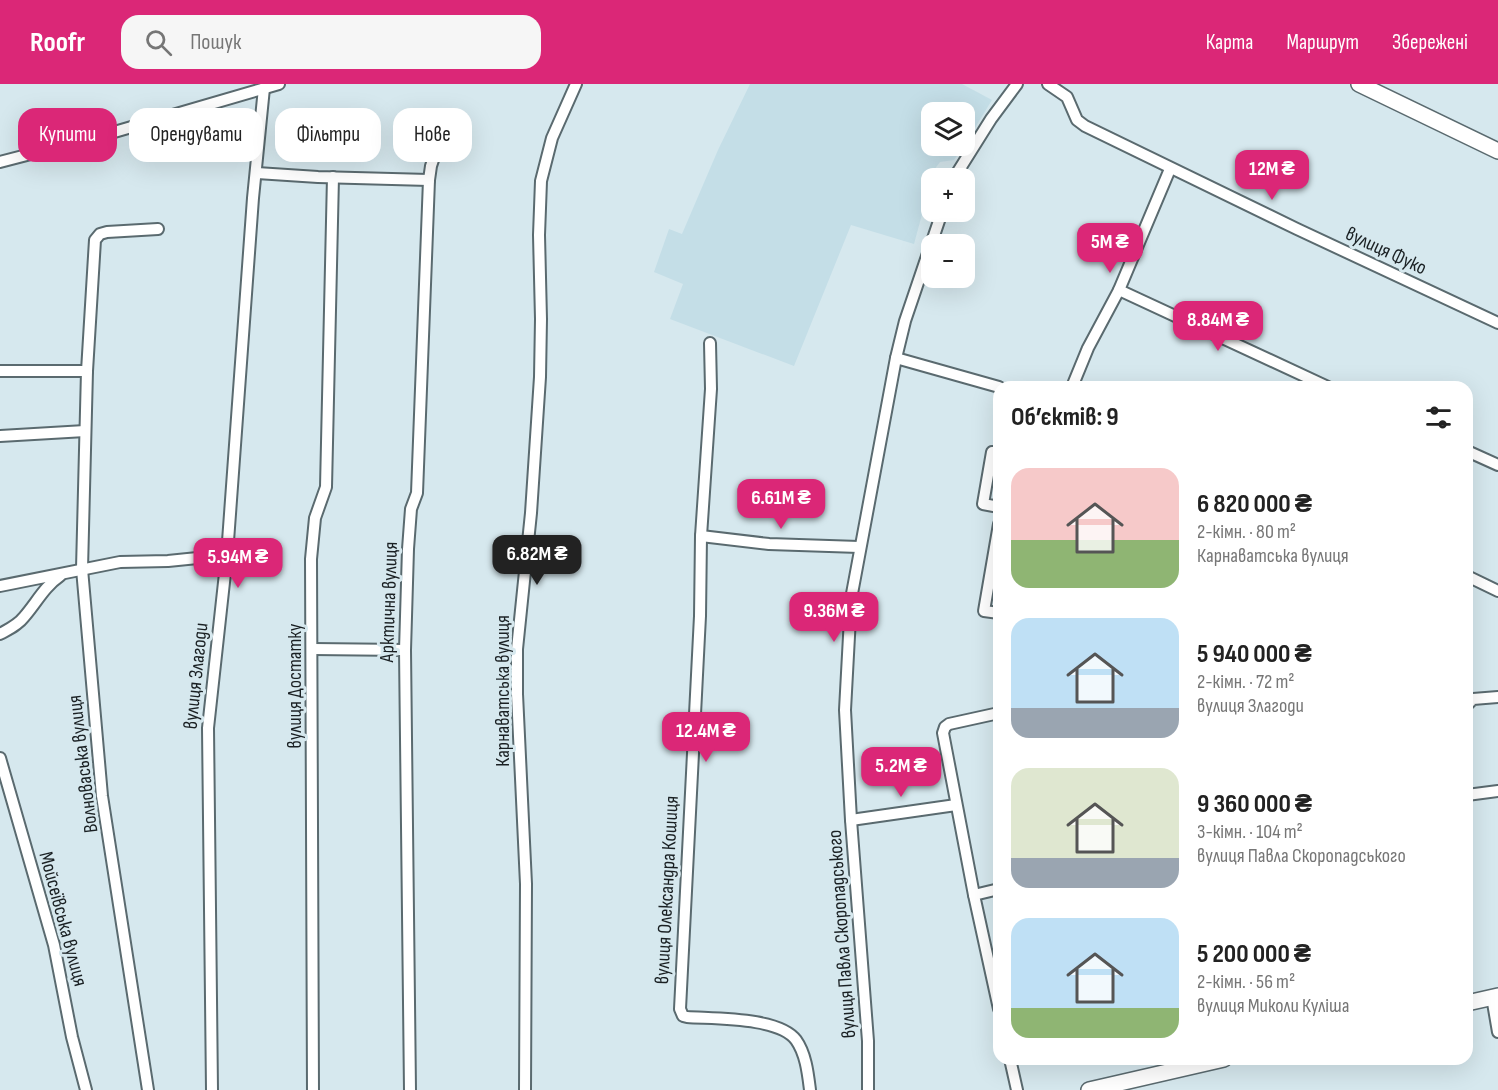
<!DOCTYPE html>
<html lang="uk">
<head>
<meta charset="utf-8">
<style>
	:root { --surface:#fff; --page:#f6f6f6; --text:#222; --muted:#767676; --accent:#db2777 }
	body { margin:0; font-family:"Sofia Sans Condensed",sans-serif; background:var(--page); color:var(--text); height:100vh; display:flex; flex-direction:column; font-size:22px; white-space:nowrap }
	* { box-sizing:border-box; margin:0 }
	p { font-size:20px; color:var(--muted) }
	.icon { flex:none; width:33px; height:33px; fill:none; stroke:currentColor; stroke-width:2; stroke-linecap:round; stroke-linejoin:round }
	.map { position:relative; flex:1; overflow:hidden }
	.sheet { position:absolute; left:993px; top:297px; width:480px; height:684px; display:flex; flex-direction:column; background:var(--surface); border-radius:18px; box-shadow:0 6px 24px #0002 }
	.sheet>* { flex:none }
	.banner { position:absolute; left:18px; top:24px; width:570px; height:54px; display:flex; gap:12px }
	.fabs { position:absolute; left:921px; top:18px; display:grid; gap:12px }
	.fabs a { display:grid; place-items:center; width:54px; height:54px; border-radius:12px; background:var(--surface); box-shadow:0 6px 24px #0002; font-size:30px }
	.price { position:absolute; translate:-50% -51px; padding:0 14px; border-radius:12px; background:var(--accent); color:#fff; font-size:20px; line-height:39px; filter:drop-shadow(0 2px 3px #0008) }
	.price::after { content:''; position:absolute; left:50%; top:36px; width:18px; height:14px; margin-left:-9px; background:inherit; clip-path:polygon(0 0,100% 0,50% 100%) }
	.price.active { background:#222; color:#fff }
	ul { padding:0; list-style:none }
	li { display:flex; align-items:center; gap:18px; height:150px; padding:0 18px }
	li span { display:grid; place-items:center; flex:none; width:168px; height:120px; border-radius:18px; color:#555 }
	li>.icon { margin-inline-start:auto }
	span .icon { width:72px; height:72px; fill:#fffc; stroke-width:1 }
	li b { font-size:26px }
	h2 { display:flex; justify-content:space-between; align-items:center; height:72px; padding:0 18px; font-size:26px }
	.pill { padding:0 21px; border-radius:18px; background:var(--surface); box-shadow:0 6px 24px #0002; font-size:21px; line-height:54px }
	.pill.active { background:var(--accent); color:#fff }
	header { display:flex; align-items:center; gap:36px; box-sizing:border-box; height:84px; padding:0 30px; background:var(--accent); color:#fff }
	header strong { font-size:28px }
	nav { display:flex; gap:33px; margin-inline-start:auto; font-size:21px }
	.search { width:420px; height:54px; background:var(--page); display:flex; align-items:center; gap:15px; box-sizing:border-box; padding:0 21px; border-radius:18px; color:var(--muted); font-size:22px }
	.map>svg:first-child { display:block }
</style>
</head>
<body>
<header>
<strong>Roofr</strong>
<div class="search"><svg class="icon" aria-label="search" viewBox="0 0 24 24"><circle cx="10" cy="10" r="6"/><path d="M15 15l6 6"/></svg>Пошук</div>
<nav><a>Карта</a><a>Маршрут</a><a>Збережені</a></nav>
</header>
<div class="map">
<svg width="1498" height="1006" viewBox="0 0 1498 1006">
	<rect width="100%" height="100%" fill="#d6e8ee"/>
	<path fill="#c4dee7" d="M 750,0 L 962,0 L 992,16 L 965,60 L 964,28 L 932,28 L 932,62 L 964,62 L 954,76 L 940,78 L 934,86 L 914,160 L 851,141 L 794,282 L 670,235 L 683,200 L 654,188 L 669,145 L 682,150 L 718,66 Z"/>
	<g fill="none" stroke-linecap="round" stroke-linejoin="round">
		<defs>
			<g id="street">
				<path d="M 1048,0 L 1067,13 L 1077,36 L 1085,42 L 1297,145 L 1498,239"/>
				<path d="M 0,78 L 104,51 L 279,0"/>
				<path d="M 257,89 L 318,93 L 429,96"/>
				<path d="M 954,94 L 991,35 L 1017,0"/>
				<path d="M 1119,206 L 1328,303"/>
				<path d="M 710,259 L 711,305 L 701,452 L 700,532 L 680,925 L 683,932 L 687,933 C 714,935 779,933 796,956 C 806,970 808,990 810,1006"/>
				<path d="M 896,274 L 999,303"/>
				<path d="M 0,287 L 87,287"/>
				<path d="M 1072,303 L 1088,264 L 1119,206 L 1170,85"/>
				<path d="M 0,352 L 85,347"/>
				<path d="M 1467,367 L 1498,381"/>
				<path d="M 992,368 L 983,420 L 999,423"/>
				<path d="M 999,440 L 984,527 L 999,529"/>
				<path d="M 701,452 L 769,460 L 859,463"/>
				<path d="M 1467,492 L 1498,507"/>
				<path d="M 0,502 L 120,478 L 168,477 L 227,471"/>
				<path d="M 0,550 C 9,545 18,541 24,533 C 37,518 44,503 60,492"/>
				<path d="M 313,565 L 405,566"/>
				<path d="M 1467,621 L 1473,615 L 1498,613"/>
				<path d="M 0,674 L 54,861 L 72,953 L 86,1006"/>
				<path d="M 1467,711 L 1498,707"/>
				<path d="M 851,736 L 956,721"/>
				<path d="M 999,805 L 974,811 L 999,925"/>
				<path d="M 974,811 L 943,649 L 945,643 L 949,640 L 999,629"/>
				<path d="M 1492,913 L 1498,948"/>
				<path d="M 1010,975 L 1017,1006"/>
				<path d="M 148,1006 L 102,712 L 82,485 L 87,287 L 95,156 L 100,150 L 107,148 L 158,145"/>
				<path d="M 212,1006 L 208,644 L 227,471 L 253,114 L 264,4"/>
				<path d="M 313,1006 L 311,475 L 315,434 L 326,403 L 333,93"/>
				<path d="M 410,1006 L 405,566 L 408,465 L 411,425 L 417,409 L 429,96 L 431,82 L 447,35"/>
				<path d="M 525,1006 L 526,800 L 517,610 L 517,565 L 531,429 L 540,293 L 541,235 L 539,151 L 541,97 L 552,54 L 576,0"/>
				<path d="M 868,1006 L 868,957 L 851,736 L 845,626 L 851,515 L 896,274 L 905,237 L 942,128"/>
			</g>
			<g id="secondary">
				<path d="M 1359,0 L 1498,67"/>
				<path d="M 1467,919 L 1498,912"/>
				<path d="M 1089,1006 L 1224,975"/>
			</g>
		</defs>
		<use href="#street" stroke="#5a6a6f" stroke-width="14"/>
		<use href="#secondary" stroke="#5a6a6f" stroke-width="18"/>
		<use href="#street" stroke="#fff" stroke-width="10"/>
		<use href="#secondary" stroke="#fff" stroke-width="15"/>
	</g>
	<g text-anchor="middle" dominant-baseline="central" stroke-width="6" stroke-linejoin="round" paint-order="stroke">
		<g font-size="20" fill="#1a2023" stroke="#d6e8ee">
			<text transform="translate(1386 167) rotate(25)">вулиця Фуко</text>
			<text transform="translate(389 518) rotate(-88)">Арктична вулиця</text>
			<text transform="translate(196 592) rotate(-84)">вулиця Злагоди</text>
			<text transform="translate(295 602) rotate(-90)">вулиця Достатку</text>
			<text transform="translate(503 607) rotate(-90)">Карнаватська вулиця</text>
			<text transform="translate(83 680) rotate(-97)">Волноваська вулиця</text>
			<text transform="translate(667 806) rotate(-87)">вулиця Олександра Кошиця</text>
			<text transform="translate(63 835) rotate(75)">Мойсеївська вулиця</text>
			<text transform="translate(842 850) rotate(-94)">вулиця Павла Скоропадського</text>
		</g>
	</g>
</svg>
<div class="fabs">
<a><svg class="icon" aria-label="layers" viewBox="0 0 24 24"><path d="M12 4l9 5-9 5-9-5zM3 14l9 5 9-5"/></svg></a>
<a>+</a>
<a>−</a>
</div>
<b class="price" style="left:1272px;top:117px">12M ₴</b>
<b class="price" style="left:1110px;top:190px">5M ₴</b>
<b class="price" style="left:1218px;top:268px">8.84M ₴</b>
<b class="price" style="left:781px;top:446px">6.61M ₴</b>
<b class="price active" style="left:537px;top:502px">6.82M ₴</b>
<b class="price" style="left:238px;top:505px">5.94M ₴</b>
<b class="price" style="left:834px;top:559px">9.36M ₴</b>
<b class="price" style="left:706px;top:679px">12.4M ₴</b>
<b class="price" style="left:901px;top:714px">5.2M ₴</b>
<div class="banner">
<a class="pill active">Купити</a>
<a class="pill">Орендувати</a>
<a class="pill">Фільтри</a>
<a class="pill">Нове</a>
</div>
<section class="sheet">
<h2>Об’єктів: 9<svg class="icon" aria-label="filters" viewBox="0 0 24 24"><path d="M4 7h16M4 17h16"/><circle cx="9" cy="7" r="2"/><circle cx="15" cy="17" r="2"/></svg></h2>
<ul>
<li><span style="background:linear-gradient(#f6c9c9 60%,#8fb573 0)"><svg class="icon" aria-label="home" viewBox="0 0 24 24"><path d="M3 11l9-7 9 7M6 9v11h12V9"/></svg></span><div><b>6 820 000 ₴</b><p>2-кімн. · 80 m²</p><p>Карнаватська вулиця</p></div></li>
<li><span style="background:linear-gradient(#bfe0f5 75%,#9aa5b1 0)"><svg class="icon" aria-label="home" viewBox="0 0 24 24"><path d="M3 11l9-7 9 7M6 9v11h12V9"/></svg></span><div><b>5 940 000 ₴</b><p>2-кімн. · 72 m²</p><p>вулиця Злагоди</p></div></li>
<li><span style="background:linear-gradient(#dfe7d0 75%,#9aa5b1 0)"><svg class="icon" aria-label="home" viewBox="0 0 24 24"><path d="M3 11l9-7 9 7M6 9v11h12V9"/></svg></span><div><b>9 360 000 ₴</b><p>3-кімн. · 104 m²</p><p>вулиця Павла Скоропадського</p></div></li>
<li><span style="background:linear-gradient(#bfe0f5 75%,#8fb573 0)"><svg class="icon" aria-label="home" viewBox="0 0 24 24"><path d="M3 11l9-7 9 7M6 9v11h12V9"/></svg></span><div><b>5 200 000 ₴</b><p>2-кімн. · 56 m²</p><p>вулиця Миколи Куліша</p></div></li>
</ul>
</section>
</div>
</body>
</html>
